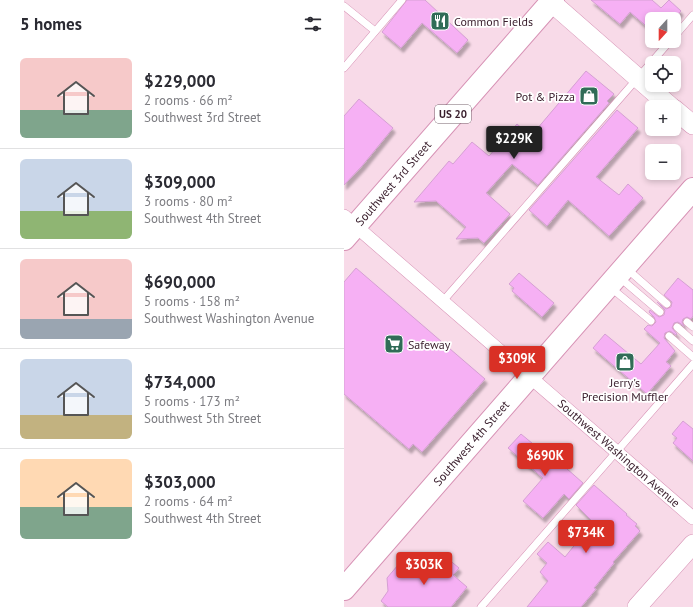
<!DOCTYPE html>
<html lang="en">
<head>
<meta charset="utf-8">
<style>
	:root { --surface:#fff; --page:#f2f2f3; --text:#2b2b33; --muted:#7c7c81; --line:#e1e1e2; --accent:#d93025 }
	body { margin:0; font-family:"PT Sans",sans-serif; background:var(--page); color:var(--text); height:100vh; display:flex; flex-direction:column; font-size:15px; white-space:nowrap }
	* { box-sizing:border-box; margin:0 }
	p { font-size:13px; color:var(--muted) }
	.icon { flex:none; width:22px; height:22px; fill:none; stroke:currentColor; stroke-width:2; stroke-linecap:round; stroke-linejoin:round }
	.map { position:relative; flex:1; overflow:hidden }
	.details { display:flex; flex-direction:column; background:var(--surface); width:344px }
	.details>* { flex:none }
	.needle { width:26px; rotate:201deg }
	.tools { position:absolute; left:301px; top:12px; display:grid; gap:8px }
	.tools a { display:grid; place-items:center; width:36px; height:36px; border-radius:6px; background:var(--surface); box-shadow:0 2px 6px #0003; font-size:20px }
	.price { position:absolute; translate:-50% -34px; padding:0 9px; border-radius:4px; background:var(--accent); color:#fff; font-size:13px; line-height:26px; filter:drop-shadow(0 1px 2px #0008) }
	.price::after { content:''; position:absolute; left:50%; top:24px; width:12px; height:9px; margin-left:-6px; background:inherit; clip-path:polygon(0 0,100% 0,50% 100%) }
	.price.active { background:#222; color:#fff }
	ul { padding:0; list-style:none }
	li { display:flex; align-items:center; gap:12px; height:100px; padding:0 20px }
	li+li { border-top:1px solid var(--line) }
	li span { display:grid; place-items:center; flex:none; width:112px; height:80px; border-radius:6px; color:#555 }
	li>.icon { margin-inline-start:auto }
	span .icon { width:48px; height:48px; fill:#fffc; stroke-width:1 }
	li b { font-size:17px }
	h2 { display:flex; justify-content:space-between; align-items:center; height:48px; padding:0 20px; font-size:17px }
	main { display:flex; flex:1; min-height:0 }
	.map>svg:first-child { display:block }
</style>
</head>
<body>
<main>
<section class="details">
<h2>5 homes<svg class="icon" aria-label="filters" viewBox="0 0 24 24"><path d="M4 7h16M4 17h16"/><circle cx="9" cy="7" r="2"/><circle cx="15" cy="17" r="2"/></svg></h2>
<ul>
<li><span style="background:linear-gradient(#f6c9c9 65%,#7fa58c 0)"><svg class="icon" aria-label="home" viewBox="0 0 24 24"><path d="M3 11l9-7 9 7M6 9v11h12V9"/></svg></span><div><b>$229,000</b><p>2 rooms · 66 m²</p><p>Southwest 3rd Street</p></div></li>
<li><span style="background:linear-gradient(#c9d6e8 65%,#8fb573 0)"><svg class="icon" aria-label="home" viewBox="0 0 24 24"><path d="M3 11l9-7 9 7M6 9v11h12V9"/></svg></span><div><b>$309,000</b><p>3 rooms · 80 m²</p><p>Southwest 4th Street</p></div></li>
<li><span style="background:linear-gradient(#f6c9c9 75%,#9aa5b1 0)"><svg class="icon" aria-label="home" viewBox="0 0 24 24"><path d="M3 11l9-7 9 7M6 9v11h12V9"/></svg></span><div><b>$690,000</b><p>5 rooms · 158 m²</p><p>Southwest Washington Avenue</p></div></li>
<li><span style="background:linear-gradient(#c9d6e8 70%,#c2b280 0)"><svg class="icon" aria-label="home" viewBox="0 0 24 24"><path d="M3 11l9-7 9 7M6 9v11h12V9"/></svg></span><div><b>$734,000</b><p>5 rooms · 173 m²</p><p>Southwest 5th Street</p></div></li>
<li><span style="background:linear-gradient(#ffd9b3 60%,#7fa58c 0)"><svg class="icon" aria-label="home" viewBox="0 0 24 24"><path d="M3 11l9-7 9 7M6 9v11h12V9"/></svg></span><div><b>$303,000</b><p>2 rooms · 64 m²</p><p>Southwest 4th Street</p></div></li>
</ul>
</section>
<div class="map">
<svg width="349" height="607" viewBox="0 0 349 607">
	<defs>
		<filter id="shadow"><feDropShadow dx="2.5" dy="4.5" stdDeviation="1" flood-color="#0004"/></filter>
	</defs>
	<rect width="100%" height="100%" fill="#f8dae8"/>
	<g fill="#f6b0f4" stroke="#d59fd3" filter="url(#shadow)">
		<path d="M 63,0 L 81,0 L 124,40 L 113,53 L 78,23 L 57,48 L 38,32 Z"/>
		<path d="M 247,0 L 308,0 L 317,8 L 325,0 L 337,11 L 330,19 L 308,19 L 308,31 L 286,12 L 276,24 Z"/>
		<path d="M 242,71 L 270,94 L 263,101 L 265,103 L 194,185 L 168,164 L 142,193 L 166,214 L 140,243 L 134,238 L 112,239 L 122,227 L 92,201 L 70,202 L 105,161 L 109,164 L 128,142 L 145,156 L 173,124 L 187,136 Z"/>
		<path d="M 15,99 L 49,128 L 18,166 L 0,185 L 0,116 Z"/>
		<path d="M 273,110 L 294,128 L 252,177 L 275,195 L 284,184 L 299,198 L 265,236 L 224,200 L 203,226 L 185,210 Z"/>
		<path d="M 12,268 L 141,379 L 78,452 L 69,444 L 65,449 L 0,394 L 0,282 Z"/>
		<path d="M 175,273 L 210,303 L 198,317 L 168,291 L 170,288 L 165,284 Z"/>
		<path d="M 334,278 L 349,290 L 349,316 L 347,319 L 343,317 L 339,319 L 338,322 L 340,326 L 334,322 L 330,323 L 328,328 L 333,334 L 332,335 L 326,331 L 321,333 L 320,338 L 331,351 L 322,362 L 327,366 L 303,394 L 249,348 L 261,334 L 297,364 L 316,343 L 300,329 L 304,325 L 308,326 L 312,322 L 310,317 L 305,312 L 306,310 L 315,317 L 320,315 L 321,310 L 313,302 L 322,309 L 327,307 L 328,302 L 320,295 Z"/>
		<path d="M 339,421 L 349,429 L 349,461 L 329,443 L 333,438 L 328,434 Z"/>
		<path d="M 177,434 L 212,463 L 214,461 L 239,483 L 225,499 L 220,494 L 199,518 L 179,501 L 199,478 L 164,448 Z"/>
		<path d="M 250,485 L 283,514 L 282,515 L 293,524 L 291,526 L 296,531 L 269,562 L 270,563 L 250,588 L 252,589 L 237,607 L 183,607 L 204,581 L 196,572 L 203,563 L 193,554 L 204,542 L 221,557 L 249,522 L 232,505 Z"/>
		<path d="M 85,554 L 98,565 L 103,558 L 115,568 L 109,575 L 123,587 L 107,607 L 44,607 L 37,601 L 44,591 L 43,578 L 54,565 L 61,570 L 72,569 Z"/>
	</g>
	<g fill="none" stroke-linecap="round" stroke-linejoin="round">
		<defs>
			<g id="lane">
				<path d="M 0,6 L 31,31"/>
				<path d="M 330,37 L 349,15"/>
				<path d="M 0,68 L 58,0"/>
				<path d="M 282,268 L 323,304"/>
				<path d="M 275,277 L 316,312"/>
				<path d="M 266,287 L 307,321"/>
				<path d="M 99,301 L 326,41"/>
				<path d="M 343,322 L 349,327"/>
				<path d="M 333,327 L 349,341"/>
				<path d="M 325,336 L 349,357"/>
				<path d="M 137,607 L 349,364"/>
			</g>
			<path id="street" d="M 0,216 L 349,518"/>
			<g id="secondary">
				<path d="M 207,2 L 327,107"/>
				<path d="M 330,109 L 349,125"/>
				<path d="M 293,607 L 349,544"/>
			</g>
			<g id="highway">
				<path d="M 0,239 L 209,0"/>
				<path d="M 0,589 L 349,189"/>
			</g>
		</defs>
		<use href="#lane" stroke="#d792b5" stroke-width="8"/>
		<use href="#street" stroke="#d792b5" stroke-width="14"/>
		<use href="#secondary" stroke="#d792b5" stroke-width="20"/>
		<use href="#highway" stroke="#d792b5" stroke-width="24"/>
		<use href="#lane" stroke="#fff" stroke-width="7"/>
		<use href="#street" stroke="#fff" stroke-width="13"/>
		<use href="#secondary" stroke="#fff" stroke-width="19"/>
		<use href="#highway" stroke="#fff" stroke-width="22"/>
	</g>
	<defs>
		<symbol id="restaurant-square" viewBox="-11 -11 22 22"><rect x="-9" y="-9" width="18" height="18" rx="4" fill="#306c57" stroke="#fff"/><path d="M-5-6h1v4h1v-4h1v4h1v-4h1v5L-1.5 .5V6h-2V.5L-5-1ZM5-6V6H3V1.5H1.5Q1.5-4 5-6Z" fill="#fff"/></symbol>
		<symbol id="shop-square" viewBox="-11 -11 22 22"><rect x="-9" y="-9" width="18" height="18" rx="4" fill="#306c57" stroke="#fff"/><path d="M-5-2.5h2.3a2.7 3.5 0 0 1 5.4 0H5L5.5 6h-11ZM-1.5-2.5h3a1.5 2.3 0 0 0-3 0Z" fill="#fff"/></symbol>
		<symbol id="supermarket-square" viewBox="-11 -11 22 22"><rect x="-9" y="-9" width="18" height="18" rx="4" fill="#306c57" stroke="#fff"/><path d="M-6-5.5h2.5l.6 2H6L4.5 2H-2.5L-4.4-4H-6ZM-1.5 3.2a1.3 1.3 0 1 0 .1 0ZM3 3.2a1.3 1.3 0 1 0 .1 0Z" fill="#fff"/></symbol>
	</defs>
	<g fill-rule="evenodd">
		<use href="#restaurant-square" x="85" y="10" width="22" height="22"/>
		<use href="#shop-square" x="234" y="85" width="22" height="22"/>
		<use href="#supermarket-square" x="39" y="333" width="22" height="22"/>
		<use href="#shop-square" x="270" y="351" width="22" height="22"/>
	</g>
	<g text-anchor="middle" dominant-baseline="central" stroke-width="3.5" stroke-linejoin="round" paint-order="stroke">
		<rect fill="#fff" stroke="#74616b" stroke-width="1" x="91" y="105" width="36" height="18" rx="3"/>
		<g font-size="11" font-weight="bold" fill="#381d2b">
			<text x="109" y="114">US 20</text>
		</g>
		<g font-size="12" fill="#381d2b" stroke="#fff" text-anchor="start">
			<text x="110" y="21">Common Fields</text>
			<text x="231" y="96" text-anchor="end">Pot &amp; Pizza</text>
			<text x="64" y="344">Safeway</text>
			<text x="281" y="382" text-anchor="middle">Jerry's<tspan x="281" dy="14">Precision Muffler</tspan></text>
		</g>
		<g font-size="12" fill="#381d2b" stroke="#fff">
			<text transform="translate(49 183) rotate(-49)">Southwest 3rd Street</text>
			<text transform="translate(127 443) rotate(-49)">Southwest 4th Street</text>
			<text transform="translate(275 453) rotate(41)">Southwest Washington Avenue</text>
		</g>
	</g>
</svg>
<div class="tools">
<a><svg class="needle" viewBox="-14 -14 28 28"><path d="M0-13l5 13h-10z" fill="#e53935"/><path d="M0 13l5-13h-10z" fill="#7c7c81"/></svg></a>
<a><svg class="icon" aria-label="locate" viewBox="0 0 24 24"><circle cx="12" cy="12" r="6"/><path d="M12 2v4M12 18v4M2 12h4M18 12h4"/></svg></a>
<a>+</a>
<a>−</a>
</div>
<b class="price active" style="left:170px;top:160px">$229K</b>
<b class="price" style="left:173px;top:380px">$309K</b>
<b class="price" style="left:201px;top:477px">$690K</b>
<b class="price" style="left:242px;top:554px">$734K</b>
<b class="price" style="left:80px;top:586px">$303K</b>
</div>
</main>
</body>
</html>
